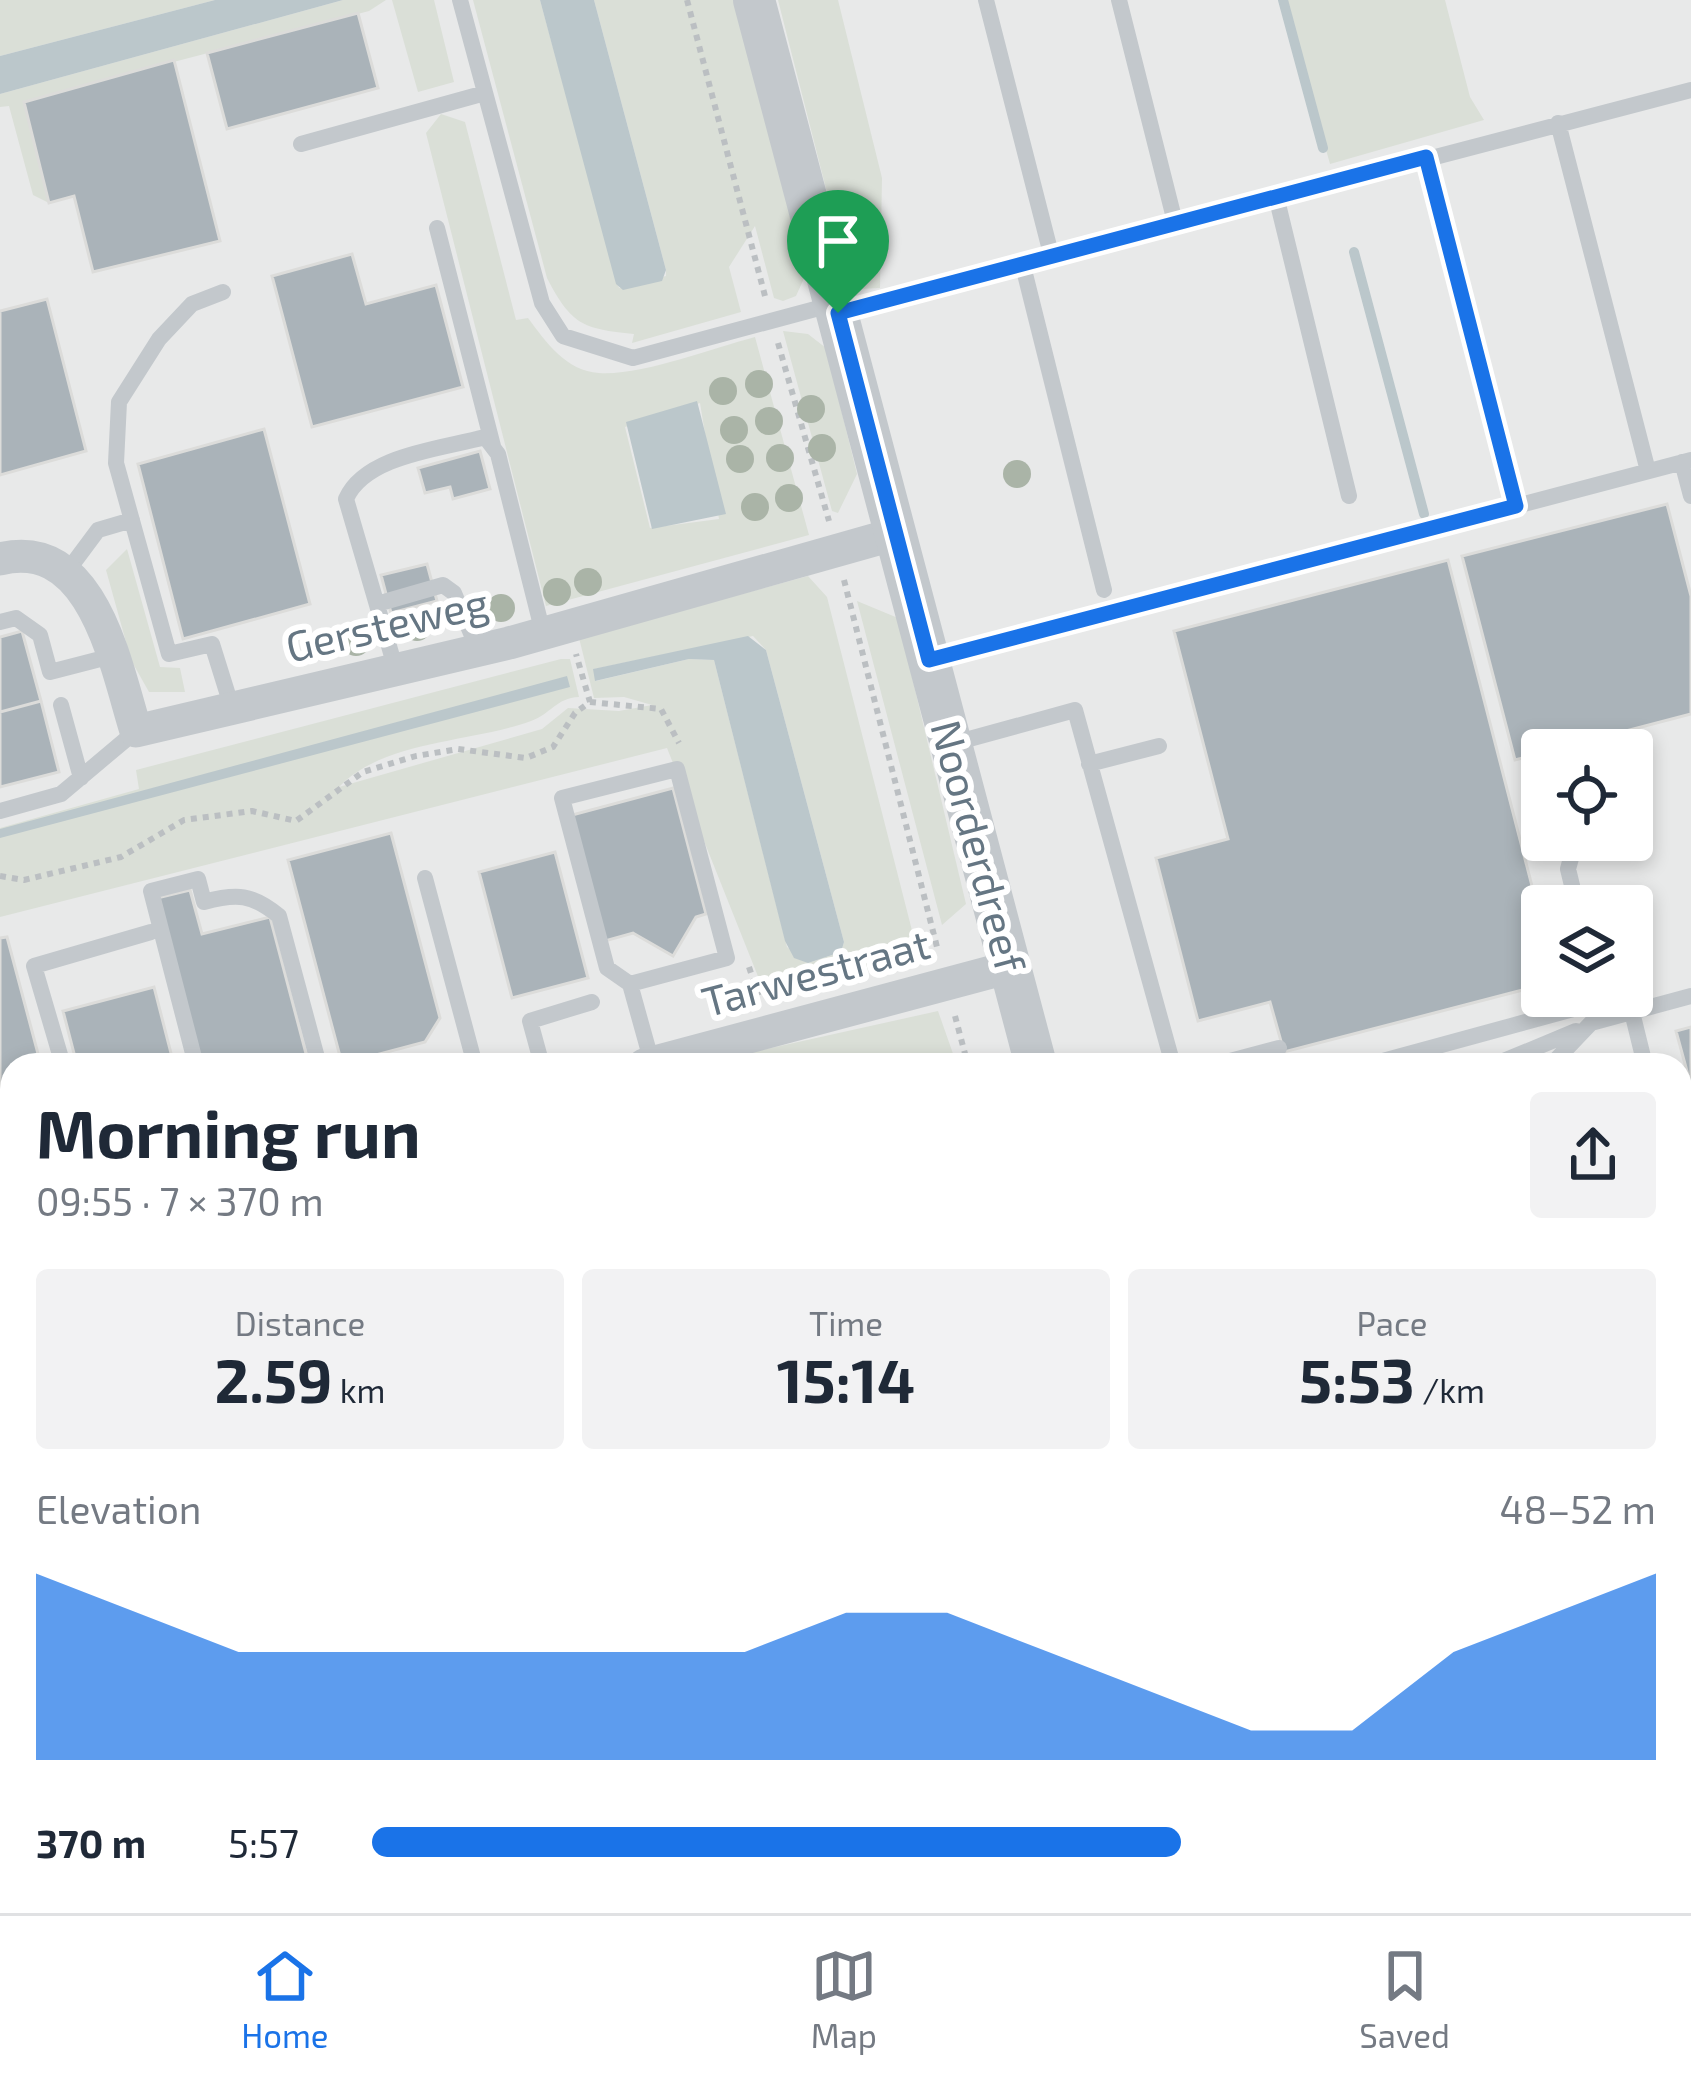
<!DOCTYPE html>
<meta charset="utf-8">
<style>
:root{--surface:#fff;--page:#f2f2f3;--text:#1f2937;--muted:#747a83;--line:#e0e1e3;--accent:#1a73e8}
body{margin:0;font-family:"Exo 2",sans-serif;background:var(--page);color:var(--text);height:100vh;display:flex;flex-direction:column;font-size:45px;white-space:nowrap}
*{box-sizing:border-box;margin:0}
p{font-size:39px;color:var(--muted)}
.icon{flex:none;width:66px;height:66px;fill:none;stroke:currentColor;stroke-width:2;stroke-linecap:round;stroke-linejoin:round}
.map{position:relative;flex:1;overflow:hidden}
.drawer{position:absolute;left:0px;top:1053px;width:1692px;height:861px;display:flex;flex-direction:column;background:var(--surface);border-radius:36px 36px 0 0;box-shadow:0 6px 18px #0003}
.drawer>*{flex:none}
.tools{position:absolute;left:1521px;top:729px;display:grid;gap:24px}
.tools a{display:grid;place-items:center;width:132px;height:132px;border-radius:12px;background:var(--surface);box-shadow:0 6px 18px #0003;font-size:60px}
.pin{position:absolute;display:grid;place-items:center;width:102px;height:102px;color:#fff;margin:-123px -51px;border-radius:50% 50% 50% 0;rotate:-45deg;box-shadow:0 0 12px #0007}
.pin .icon{rotate:45deg}
.round{display:grid;place-items:center;flex:none;width:126px;height:126px;border-radius:12px;background:var(--page)}
.head{display:flex;align-items:center;justify-content:space-between;height:204px;padding:0 36px}
h1{font-size:66px;font-weight:700;line-height:90px}
.figures{display:grid;grid-template-columns:repeat(3,1fr);gap:18px;height:204px;padding:12px 36px}
.figures div{display:grid;align-content:center;border-radius:12px;background:var(--page);text-align:center}
.figures b{font-size:60px;font-weight:700}
.figures small{font-size:33px;font-weight:400}
.figures p{font-size:33px}
.chart{height:336px;padding:24px 36px}
.chart p{display:flex;justify-content:space-between}
.chart svg{width:100%;height:216px;margin-top:12px;fill:var(--accent);opacity:.7}
ul{padding:0 36px;list-style:none;font-size:39px}
li{display:grid;grid-template-columns:192px 144px 1fr;align-items:center;height:90px}
li i{height:30px;border-radius:15px;background:var(--accent)}
.tabs{display:flex;justify-content:space-around;align-items:center;height:168px;border-top:3px solid var(--line);background:var(--surface);font-size:33px;color:var(--muted)}
.tabs a{display:grid;justify-items:center;gap:6px}
.tabs .selected{color:var(--accent)}
.map>svg:first-child{display:block}
.built{fill:#e8e9e9;fill-rule:evenodd}
.green{fill:#dadfd7;fill-rule:evenodd}
.water{fill:#bbc7cb}
.lines{fill:none;stroke-linecap:round;stroke-linejoin:round}
.stream{stroke:#bbc7cb;stroke-width:10}
.building{fill:#aab3b9;stroke:#dcdcda;stroke-width:3}
.path{stroke:#bbbfc2;stroke-width:6;stroke-dasharray:6 6;stroke-linecap:butt}
.service{stroke:#c3c8cc;stroke-width:16}
.minor{stroke:#c3c8cc;stroke-width:33}
.tertiary{stroke:#c3c8cc;stroke-width:42}
.tree{fill:#aab4a7}
.route-casing{stroke:#fff;stroke-width:24}
.route{stroke:#1a73e8;stroke-width:15}
.labels{text-anchor:middle;stroke-width:12;stroke-linejoin:round;paint-order:stroke}
.street-label{font-size:42px;fill:#657683;stroke:#fff}
</style>
<div class="map">
<svg width="1691" height="1913" viewBox="0 0 1691 1913">
<rect width="100%" height="100%" fill="#fafaf8"/>
<!-- built -->
<path class="built" d="M0,0H1691V1913H0ZM1542,750H1632V840H1542ZM1542,906H1632V996H1542ZM12,1065H1680V1902H12Z"/>
<!-- green -->
<path class="green" d="M0,0H215L0,56Z
M343,0H386L369,11L24,101L49,203L33,195L9,106L0,107V94Z
M392,0H434L454,82L418,92Z
M473,0H540L619,288L666,276V270L594,0H734L806,274L796,296L783,301L774,298L755,226L729,267L741,312L632,343L634,334C582,329 571,324 547,278Z
M778,0H838L882,178L880,288L859,289L849,279Z
M1284,0H1445L1470,97L1484,120L1330,164Z
M441,114L465,122L516,320L528,318C546,342 566,371 599,373C641,376 713,348 755,337L809,535L546,606L426,133ZM700,403L719,519L650,528L625,427Z
M783,331L808,334L826,348L857,474L838,513L832,511Z
M127,549L160,667L180,668L185,692H149L131,660L106,570Z
M808,576L827,597L919,958L767,999L667,748L0,917V828L139,789L136,770L561,659H570L579,697C556,698 551,714 531,721C471,743 384,740 339,787L542,729L568,708L619,711L652,705L624,697L594,698L579,638ZM753,636L766,650L844,942L841,952L808,963L787,947L714,660L689,659L596,681L594,669Z
M857,601L898,618L966,904L942,925Z
M938,1011L957,1065H737L735,1056Z"/>
<!-- water -->
<path class="water" d="M215,0H343L0,94V56Z
M540,0H594L666,270L662,281L623,290L616,284Z
M697,401L726,514L652,529L626,422Z
M748,636L766,650L844,942L841,952L808,963L794,958L785,941L714,660L689,659L595,681L593,669Z
M567,676L570,687L0,838V829Z"/>
<g class="lines">
<!-- stream -->
<path class="stream" d="M1283,0L1323,148
M1354,252L1424,514"/>
</g>
<!-- building -->
<path class="building" d="M358,13L378,88L227,129L207,53Z
M174,60L220,241L93,272L74,196L49,203L24,102Z
M352,254L366,304L436,285L463,387L312,427L272,276Z
M47,299L86,451L0,475V311Z
M264,429L310,604L183,639L138,464Z
M480,451L490,489L453,499L450,487L425,493L418,468Z
M1667,504L1691,596V714L1515,760L1462,556Z
M1448,560L1542,925V985L1284,1052L1270,1002L1198,1021L1156,858L1228,839L1174,631Z
M427,564L437,601L391,613L381,575Z
M22,631L41,701L0,712V637Z
M41,701L59,772L0,787V712Z
M673,788L706,914L696,917L673,956L633,933L605,941L572,815Z
M391,833L440,1018L425,1042L342,1064L288,860Z
M555,852L588,978L512,998L479,872Z
M190,890L202,934L270,917L309,1065H202L157,898Z
M7,937L41,1065H12L8,1154L0,1124V938Z
M154,987L174,1065H77L63,1011Z
M1691,1027V1086L1676,1031Z
M12,1311V1588L0,1592V1314Z
M1680,1523L1691,1564V1618L1680,1621Z
M12,1615V1798L0,1802V1618Z
M1691,1618V1727L1680,1730V1621Z
M1691,1778V1913H1423L1420,1902H1680V1780Z
M356,1902H445L447,1913H313Z
M661,1902H710L713,1913H664Z
M796,1902H837L840,1913H799Z
M918,1902L921,1913H840L881,1902Z"/>
<g class="lines">
<!-- path -->
<path class="path" d="M687,0L765,296
M778,343L829,521
M844,580L938,951
M590,702L661,709L679,743
M0,876L24,880L121,857L184,820L252,811L296,821L363,772L416,756L458,749L526,758L553,747L575,713L590,702L576,654
M749,967L760,1000
M955,1016L968,1065
M1188,1902L1191,1913"/>
<!-- service -->
<path class="service" d="M460,0L542,303L563,336L633,358L834,304
M986,0L1051,254
M1119,0L1175,222
M1558,123L1648,471
M301,144L485,93
M1426,157L1516,506
M1276,196L1349,496
M437,228L493,446
M1022,262L1104,590
M223,292L192,304L159,339L119,402L116,463L169,654L212,644L232,708
M839,313L1691,90
M1682,462L1691,496
M66,573L98,530L132,520
M377,604L443,585L454,593L478,650
M0,622L16,618L40,635L50,672L112,656
M932,660L1691,460
M396,670L346,499C365,455 442,449 485,437L498,454L543,633
M61,705L81,778
M951,744L1075,710L1173,1065
M1089,764L1159,746
M0,811L61,794L136,731
M1576,840L1568,869L1577,906
M425,878L475,1065
M630,984L607,968L562,798L677,769L727,958L630,984L652,1063
M1632,1012L1645,1065
M63,1065L34,966L151,932
M196,1065L151,891L198,879L204,902C237,893 252,894 279,916L319,1065
M542,1065L530,1021L592,1002
M1215,1065L1279,1048
M1368,1065L1599,1002L1597,996
M1494,1065L1576,1031
M1551,1065L1591,1023L1691,996
M12,1174L3,1177L12,1209
M1680,1200L1691,1243
M1680,1748L1691,1745
M0,1830L12,1827
M182,1902L185,1913
M463,1902L466,1913
M760,1902L763,1913
M952,1902L955,1913
M1361,1902L1366,1913
M249,1913L290,1902
M587,1913L630,1902"/>
<!-- minor -->
<path class="minor" d="M0,559C94,536 116,668 136,731L509,643L895,534
M644,1065L1010,967
M0,1235L12,1232
M38,1913L83,1902"/>
<!-- tertiary -->
<path class="tertiary" d="M754,0L1036,1065
M1258,1902L1261,1913"/>
</g>
<!-- trees -->
<g class="tree">
<circle cx="759" cy="384" r="14"/>
<circle cx="723" cy="391" r="14"/>
<circle cx="811" cy="409" r="14"/>
<circle cx="769" cy="421" r="14"/>
<circle cx="734" cy="430" r="14"/>
<circle cx="822" cy="448" r="14"/>
<circle cx="780" cy="458" r="14"/>
<circle cx="740" cy="459" r="14"/>
<circle cx="1017" cy="474" r="14"/>
<circle cx="789" cy="498" r="14"/>
<circle cx="755" cy="507" r="14"/>
<circle cx="588" cy="582" r="14"/>
<circle cx="557" cy="592" r="14"/>
<circle cx="501" cy="608" r="14"/>
<circle cx="417" cy="627" r="14"/>
<circle cx="356" cy="642" r="14"/>
</g>
<g class="lines">
<defs>
<path id="route" d="M1426,157L1516,506L929,660L838,313Z"/>
</defs>
<!-- route casing -->
<use href="#route" class="route-casing"/>
<!-- route -->
<use href="#route" class="route"/>
</g>
<g class="labels">
<!-- street labels -->
<g class="street-label">
<text transform="translate(387 625) rotate(-13)" y="15">Gersteweg</text>
<text transform="translate(978 846) rotate(75)" y="15">Noorderdreef</text>
<text transform="translate(816 973) rotate(-15)" y="15">Tarwestraat</text>
</g>
</g>
</svg>
<div class="tools">
<a><svg class="icon" aria-label="locate" viewBox="0 0 24 24"><circle cx="12" cy="12" r="6"/><path d="M12 2v4M12 18v4M2 12h4M18 12h4"/></svg></a>
<a><svg class="icon" aria-label="layers" viewBox="0 0 24 24"><path d="M12 4l9 5-9 5-9-5zM3 14l9 5 9-5"/></svg></a>
</div>
<div class="pin" style="left:838px;top:313px;background:#1e9e55"><svg class="icon" aria-label="arrive" viewBox="0 0 24 24"><path d="M6 21V4h12l-3 4 3 4H6"/></svg></div>
<section class="drawer">
<div class="head"><div><h1>Morning run</h1><p>09:55 · 7 × 370 m</p></div><a class="round"><svg class="icon" aria-label="share" viewBox="0 0 24 24"><path d="M12 15V3M7 8l5-5 5 5M5 13v7h14v-7"/></svg></a></div>
<div class="figures">
<div><p>Distance</p><b>2.59<small> km</small></b></div>
<div><p>Time</p><b>15:14</b></div>
<div><p>Pace</p><b>5:53<small> /km</small></b></div>
</div>
<div class="chart"><p><span>Elevation</span>48–52 m</p>
<svg viewBox="0 0 160 44" preserveAspectRatio="none"><path d="M0 44V6L10 14L20 22L30 22L40 22L50 22L60 22L70 22L80 14L90 14L100 22L110 30L120 38L130 38L140 22L150 14L160 6V44z"/></svg>
</div>
<ul>
<li><b>370 m</b>5:57<i style="width:63%"></i></li>
</ul>
</section>
</div>
<nav class="tabs">
<a class="selected"><svg class="icon" aria-label="home" viewBox="0 0 24 24"><path d="M3 11l9-7 9 7M6 9v11h12V9"/></svg>Home</a>
<a><svg class="icon" aria-label="map" viewBox="0 0 24 24"><path d="M3 6l6-2 6 2 6-2v14l-6 2-6-2-6 2zM9 4v14M15 6v14"/></svg>Map</a>
<a><svg class="icon" aria-label="saved" viewBox="0 0 24 24"><path d="M7 4h10v16l-5-4-5 4z"/></svg>Saved</a>
</nav>
